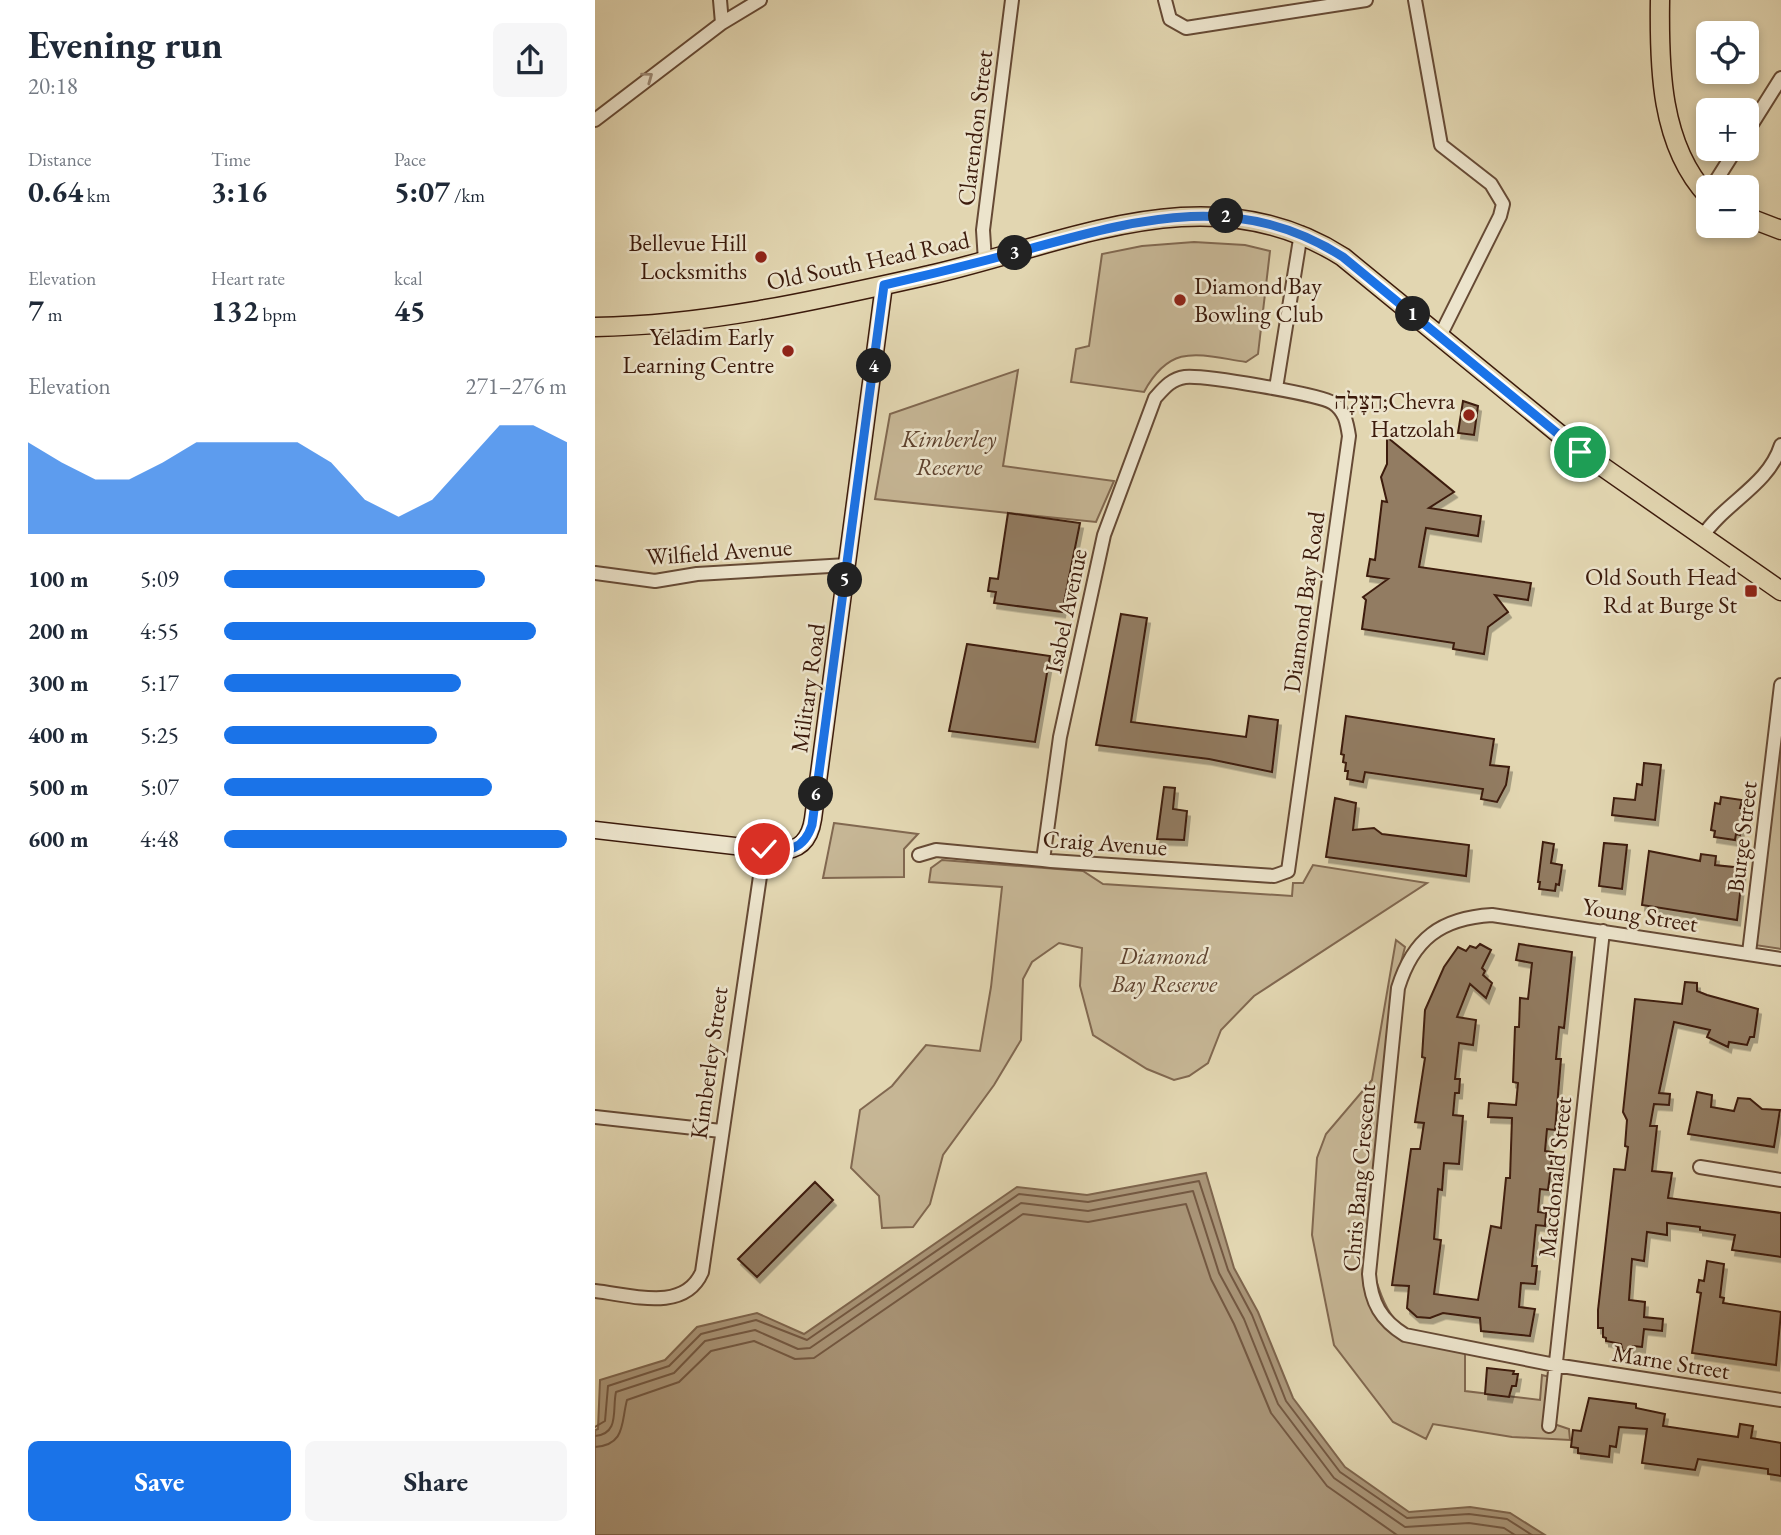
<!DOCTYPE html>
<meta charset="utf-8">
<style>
:root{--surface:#fff;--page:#f6f6f7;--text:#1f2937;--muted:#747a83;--accent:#1a73e8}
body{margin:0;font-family:"EB Garamond","Frank Ruhl Libre",serif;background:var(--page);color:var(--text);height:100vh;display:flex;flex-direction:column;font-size:26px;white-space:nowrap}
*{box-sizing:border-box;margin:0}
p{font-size:23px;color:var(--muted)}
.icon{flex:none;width:38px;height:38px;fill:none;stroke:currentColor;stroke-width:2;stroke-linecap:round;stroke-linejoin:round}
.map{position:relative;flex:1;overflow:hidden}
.panel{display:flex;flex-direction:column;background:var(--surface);width:595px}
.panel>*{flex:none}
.controls{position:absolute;left:1101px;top:21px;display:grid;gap:14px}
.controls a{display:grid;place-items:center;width:63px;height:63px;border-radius:10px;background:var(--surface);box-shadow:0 4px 10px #0003;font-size:35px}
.pin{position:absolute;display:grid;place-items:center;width:60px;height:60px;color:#fff;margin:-30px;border:4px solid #fff;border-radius:50%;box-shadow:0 2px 7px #0007}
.km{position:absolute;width:35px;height:35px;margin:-18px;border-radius:50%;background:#222;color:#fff;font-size:19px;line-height:35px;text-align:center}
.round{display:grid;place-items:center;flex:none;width:74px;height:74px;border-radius:10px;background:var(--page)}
.head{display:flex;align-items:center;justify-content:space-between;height:119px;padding:0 28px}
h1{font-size:38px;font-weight:700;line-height:52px}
.metrics{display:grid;grid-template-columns:repeat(3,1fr);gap:10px;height:119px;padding:7px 28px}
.metrics div{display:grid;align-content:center}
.metrics b{font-size:30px;font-weight:700}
.metrics small{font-size:19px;font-weight:400}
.metrics p{font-size:19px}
.chart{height:196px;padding:14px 28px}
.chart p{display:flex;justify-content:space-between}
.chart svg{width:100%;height:126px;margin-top:7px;fill:var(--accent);opacity:.7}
.cta{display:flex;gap:14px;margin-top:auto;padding:14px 28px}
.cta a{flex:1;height:80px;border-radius:10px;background:var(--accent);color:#fff;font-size:28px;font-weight:700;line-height:80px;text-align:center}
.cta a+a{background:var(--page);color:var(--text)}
ul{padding:0 28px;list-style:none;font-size:23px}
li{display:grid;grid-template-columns:112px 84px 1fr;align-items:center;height:52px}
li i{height:18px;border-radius:9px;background:var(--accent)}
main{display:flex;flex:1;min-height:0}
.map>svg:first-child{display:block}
.green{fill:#c6b695;stroke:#816850;stroke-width:2}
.water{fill:#aa9679;stroke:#7e654d;stroke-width:2}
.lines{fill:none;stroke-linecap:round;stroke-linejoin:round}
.shore{stroke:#735842;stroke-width:2}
.building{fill:#927c62;stroke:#3c1b0c;stroke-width:2;filter:url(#shadow)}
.street-casing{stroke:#664a35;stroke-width:16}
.secondary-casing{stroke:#3c1b0c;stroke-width:19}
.primary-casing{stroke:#3c1b0c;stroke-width:21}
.street{stroke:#ece4cc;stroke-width:12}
.secondary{stroke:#ece4cc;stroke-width:16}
.primary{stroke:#e2d6b1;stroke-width:18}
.oneway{stroke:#9d8a76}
.route-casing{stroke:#fff;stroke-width:14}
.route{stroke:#1a73e8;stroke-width:9}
.poi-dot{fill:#8f2418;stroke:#ece4cc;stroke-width:2.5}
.labels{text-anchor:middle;stroke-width:5;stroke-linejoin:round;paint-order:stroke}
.street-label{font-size:24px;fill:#3c1b0c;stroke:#ece4cc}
.poi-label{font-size:24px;fill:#3c1b0c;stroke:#ece4cc;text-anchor:end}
.park-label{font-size:24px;font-style:italic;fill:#5e422e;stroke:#ece4cc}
</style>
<main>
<section class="panel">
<div class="head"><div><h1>Evening run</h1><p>20:18</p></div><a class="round"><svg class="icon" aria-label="share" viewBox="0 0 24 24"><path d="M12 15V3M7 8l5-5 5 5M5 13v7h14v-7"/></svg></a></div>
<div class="metrics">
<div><p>Distance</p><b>0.64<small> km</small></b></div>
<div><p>Time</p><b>3:16</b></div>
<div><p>Pace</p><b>5:07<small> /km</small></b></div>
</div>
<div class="metrics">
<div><p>Elevation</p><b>7<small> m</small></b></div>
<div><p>Heart rate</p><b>132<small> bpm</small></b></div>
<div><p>kcal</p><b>45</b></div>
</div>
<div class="chart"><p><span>Elevation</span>271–276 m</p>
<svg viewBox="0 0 160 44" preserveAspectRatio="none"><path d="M0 44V12L10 19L20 25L30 25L40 19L50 12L60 12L70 12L80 12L90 19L100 32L110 38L120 32L130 19L140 6L150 6L160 12V44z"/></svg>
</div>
<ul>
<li><b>100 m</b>5:09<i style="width:76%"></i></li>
<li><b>200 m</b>4:55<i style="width:91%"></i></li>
<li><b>300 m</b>5:17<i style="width:69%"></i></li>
<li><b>400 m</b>5:25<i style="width:62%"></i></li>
<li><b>500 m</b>5:07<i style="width:78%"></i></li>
<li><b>600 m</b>4:48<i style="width:100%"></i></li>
</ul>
<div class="cta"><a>Save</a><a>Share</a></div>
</section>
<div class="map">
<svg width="1186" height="1535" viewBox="0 0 1186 1535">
<defs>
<filter id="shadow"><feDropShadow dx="3" dy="5.5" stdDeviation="0" flood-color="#0004"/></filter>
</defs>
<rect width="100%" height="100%" fill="#e2d6b1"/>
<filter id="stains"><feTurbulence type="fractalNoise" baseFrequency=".00286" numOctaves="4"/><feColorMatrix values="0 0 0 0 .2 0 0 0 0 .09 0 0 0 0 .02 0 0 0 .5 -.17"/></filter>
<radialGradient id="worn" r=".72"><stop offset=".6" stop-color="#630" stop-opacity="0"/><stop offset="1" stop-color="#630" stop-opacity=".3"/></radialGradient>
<!-- green -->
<path class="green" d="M599,242L650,245L675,251L663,354L651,362C604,355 576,342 549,392L476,382L481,349L494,346L507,254L547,246Z
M423,370L408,466L519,481L501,522L280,499L295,414Z
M1186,712V949L1160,945Z
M239,823L323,834L309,849V877L228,878Z
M347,860L488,871L508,884L697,896L698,883H708L718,865L832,883L659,996L626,1030L613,1063L594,1076L579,1080L552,1069L498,1035L485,986L487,948L464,943L437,962L428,979L426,1040L399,1085L348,1155L335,1204L318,1227L287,1228L284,1196L256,1168L265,1110L297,1086L331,1045L385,1051L396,987L407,887L334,882L336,868Z
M801,940L810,947L803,974L776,1263C795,1331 805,1332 870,1351V1391L945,1400L947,1375L959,1378L956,1423L974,1429L975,1440L917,1437L838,1424L831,1439L798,1422L739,1345L717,1235L722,1158L731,1134L777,1080Z"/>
<!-- water -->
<path class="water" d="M611,1173L639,1268L663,1312L698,1398L750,1467L814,1512L875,1507L915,1513L950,1535H0V1430L3,1429L5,1380L70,1360L102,1327L162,1313L209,1334L422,1187L492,1195Z"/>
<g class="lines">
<!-- shore -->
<path class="shore" d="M0,1427L10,1421L13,1386L74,1366L106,1334L161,1320L212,1340L424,1194L493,1202L604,1181L633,1270L657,1315L691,1401L745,1472L812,1518L874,1514L912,1519L937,1535
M0,1436C25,1434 17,1409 21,1392L79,1373L110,1341L160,1330L203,1349L215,1348L426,1203L493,1211L598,1191L624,1273L649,1319L683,1404L739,1478L810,1527L874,1523L909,1528L920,1535
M0,1447C31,1445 26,1422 32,1400L84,1382L116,1351L159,1341L200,1359L219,1358L428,1214L493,1222L591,1204L616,1279L639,1324L676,1413L732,1486L802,1535"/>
</g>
<!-- building -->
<path class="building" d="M868,401L883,406L879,435L863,433Z
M792,437L859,492L834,508L886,516L883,536L831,528L824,567L936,583L933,600L900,595L913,612L893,627L889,654L858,649L859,643L767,629L771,600L768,597L793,579L772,576L775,559L780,560L787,501L792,502L786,477L792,464Z
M413,513L485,523L467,612L399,603L401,592L393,591L395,578L403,579Z
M526,614L552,618L536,722L651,737L654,716L683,720L677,772L614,759L501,745Z
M372,644L455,656L440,742L354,731Z
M751,716L899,739L895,765L914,767L911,785L902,802L886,799L888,789L770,772L768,782L752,779L753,771H750L751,763L748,762L749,755L746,754Z
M1049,763L1066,765L1060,820L1017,815L1019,798L1040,800L1042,784L1047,785Z
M569,787L580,788L578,809L592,811L589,840L562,839Z
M1126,797L1147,800L1145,808H1149L1145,835L1141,834L1140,840L1119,837L1120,831L1116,830L1120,803L1125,804Z
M740,798L761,803L758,830L779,828L787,834L874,845L871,876L731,857Z
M948,842L959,844L956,863L967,865L964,885L961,884L960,891L944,889L945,882H943Z
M1009,843L1032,845L1027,889L1004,886Z
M1054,851L1105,861L1106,854L1121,856L1120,865L1148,868L1142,920L1047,905Z
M885,944L896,950L887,968L890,971L888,975L897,983L891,998L875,984L862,1017L881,1020L878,1045L864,1043L860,1079H865L864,1093H860L858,1115L868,1116L864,1164L849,1163L847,1190L843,1189L839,1239L846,1240L839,1294L883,1300L896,1226L906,1228L911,1178H915L917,1118L893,1117L894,1103L921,1105L923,1083L918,1082L920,1027H924L925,998L933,999L937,963L921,960L924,944L977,952L969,1028L964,1027L961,1059H966L960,1130L952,1129L950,1151L958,1152L953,1190L945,1189L943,1212L951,1213L950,1226L941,1225L937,1266H942L940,1284L926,1283L924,1307L940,1309L935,1336L886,1331L885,1318L848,1313L835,1318L822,1317L812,1308L814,1286L797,1285L816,1149H825L829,1123L820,1122L830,1058L827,1057L830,1010L849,967L863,947L871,951L875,946L881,948Z
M1090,982L1102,983V991L1112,995L1163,1009L1159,1037H1155L1152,1045L1134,1042L1133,1047L1112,1037L1115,1030L1079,1022L1064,1093L1075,1094L1074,1105L1059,1104L1055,1126H1062L1057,1171L1077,1173L1073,1198L1186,1213V1257L1137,1250L1140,1235L1105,1230V1227L1072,1223V1235L1052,1232L1049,1261L1037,1259L1034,1300L1050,1302L1049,1317L1068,1319L1067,1331L1049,1329L1047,1347L1038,1346L1028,1352L1026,1344L1011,1341V1338L1008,1337V1328H1003V1310L1019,1169L1030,1170L1033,1147L1030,1146L1032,1120L1028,1112L1040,999L1087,1004Z
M1102,1092L1117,1095L1116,1107L1139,1111L1143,1098L1155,1099L1167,1109L1185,1110L1179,1147L1093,1134Z
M220,1182L238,1200L162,1277L143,1259Z
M1112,1261L1129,1264L1125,1297L1129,1298L1128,1303L1186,1312L1181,1365L1097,1353L1106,1293L1102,1292L1104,1280L1109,1281Z
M892,1368L919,1371L918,1374H923L921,1386H917L914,1397L890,1394Z
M994,1398L1041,1404V1408L1070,1414L1068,1426L1143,1437L1145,1424L1158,1426L1156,1438L1186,1443V1476L1173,1474V1469L1103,1459L1100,1470L1047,1463L1052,1429L1024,1427L1021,1447L1015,1446L1014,1457L983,1453V1448L976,1447L978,1430L986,1431Z"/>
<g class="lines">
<defs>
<path id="street" d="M125,0L127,23
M570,0L575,19L591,28L771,0
M820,0L846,145L896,184L908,204L905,216L845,336
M0,120L127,23L165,0
M1152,132L1186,78
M1117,187L1141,149
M390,261L388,230L417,0
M681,388L706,233
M1107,537C1130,502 1173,486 1186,445
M0,573L60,581L102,574L252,565
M324,855L341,850L448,860L456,861L679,876L693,871L754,436C752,423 750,411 738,403C724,394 608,375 590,377C576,379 569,388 560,398L509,535L465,737L448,860
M1154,953L1186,685
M1186,959L897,915C846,918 818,939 803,988L774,1274C776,1303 786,1320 810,1335L960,1365L1186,1400
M0,1117L126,1131
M1105,1167L1186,1180
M0,1291C36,1295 89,1313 107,1272L169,849
M954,1426L1008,931"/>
<path id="secondary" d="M0,830L183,851C205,851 215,839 218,819L289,285"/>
<path id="primary" d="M1065,0C1064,66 1065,145 1113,196
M1152,217L1186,230
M0,327C115,325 227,299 339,274C477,242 615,172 748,257L985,451L1186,591"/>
</defs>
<!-- street casing -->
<use href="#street" class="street-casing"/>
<!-- secondary casing -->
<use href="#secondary" class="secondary-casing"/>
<!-- primary casing -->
<use href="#primary" class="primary-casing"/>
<!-- street -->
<use href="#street" class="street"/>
<!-- secondary -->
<use href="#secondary" class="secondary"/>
<!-- primary -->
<use href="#primary" class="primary"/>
</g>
<!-- one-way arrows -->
<defs><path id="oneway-chevron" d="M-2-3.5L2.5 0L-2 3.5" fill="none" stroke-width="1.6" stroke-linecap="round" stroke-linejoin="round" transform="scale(1.75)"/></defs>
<use class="oneway" href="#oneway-chevron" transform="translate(53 77) rotate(-36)"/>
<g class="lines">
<defs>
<path id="route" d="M169,849C193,852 209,850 217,825L289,285C338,274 386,262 434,249C544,219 644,190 748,257L985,452"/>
</defs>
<!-- route casing -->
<use href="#route" class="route-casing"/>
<!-- route -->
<use href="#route" class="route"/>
</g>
<!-- markers -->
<g class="poi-dot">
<circle cx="166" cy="257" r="7"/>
<circle cx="585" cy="300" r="7"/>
<circle cx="193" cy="351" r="7"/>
<circle cx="874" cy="415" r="7"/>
<rect x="1149" y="584" width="14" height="14" rx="3.5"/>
</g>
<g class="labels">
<!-- street labels -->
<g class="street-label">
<text transform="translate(380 128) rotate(-83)" y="8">Clarendon Street</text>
<text transform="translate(273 261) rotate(-12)" y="8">Old South Head Road</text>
<text transform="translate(124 552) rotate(-4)" y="8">Wilfield Avenue</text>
<text transform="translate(709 602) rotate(-82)" y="8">Diamond Bay Road</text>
<text transform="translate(471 611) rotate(-78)" y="8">Isabel Avenue</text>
<text transform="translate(213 688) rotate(-82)" y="8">Military Road</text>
<text transform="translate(1147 837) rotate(-83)" y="8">Burge Street</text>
<text transform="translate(510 843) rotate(4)" y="8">Craig Avenue</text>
<text transform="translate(1045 915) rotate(9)" y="8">Young Street</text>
<text transform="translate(114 1063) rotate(-82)" y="8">Kimberley Street</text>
<text transform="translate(960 1177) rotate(-84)" y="8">Macdonald Street</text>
<text transform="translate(764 1178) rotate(-85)" y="8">Chris Bang Crescent</text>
<text transform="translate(1076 1362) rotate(9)" y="8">Marne Street</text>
</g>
<!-- poi labels -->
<g class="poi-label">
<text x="152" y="251">Bellevue Hill<tspan x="152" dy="28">Locksmiths</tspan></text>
<text x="599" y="294" text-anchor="start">Diamond Bay<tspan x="599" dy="28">Bowling Club</tspan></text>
<text x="179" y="345">Yeladim Early<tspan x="179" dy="28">Learning Centre</tspan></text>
<text x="860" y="409">הַצָּלָה;Chevra<tspan x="860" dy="28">Hatzolah</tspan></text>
<text x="1142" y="585">Old South Head<tspan x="1142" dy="28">Rd at Burge St</tspan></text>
</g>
<!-- park labels -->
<g class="park-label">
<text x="354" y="447">Kimberley<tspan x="354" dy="28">Reserve</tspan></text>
<text x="569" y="964">Diamond<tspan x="569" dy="28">Bay Reserve</tspan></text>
</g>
</g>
<rect width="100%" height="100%" filter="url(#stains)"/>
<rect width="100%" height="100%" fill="url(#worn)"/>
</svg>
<div class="controls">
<a><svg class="icon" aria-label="locate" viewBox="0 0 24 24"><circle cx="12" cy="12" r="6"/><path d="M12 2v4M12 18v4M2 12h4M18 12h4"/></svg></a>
<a>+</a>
<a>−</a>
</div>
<div class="pin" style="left:985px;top:452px;background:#1e9e55"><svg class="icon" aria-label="arrive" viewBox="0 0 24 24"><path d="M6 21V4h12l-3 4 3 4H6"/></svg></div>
<div class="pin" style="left:169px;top:849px;background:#d93025"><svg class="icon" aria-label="check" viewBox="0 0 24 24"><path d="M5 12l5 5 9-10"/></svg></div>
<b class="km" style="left:818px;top:314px">1</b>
<b class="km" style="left:631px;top:216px">2</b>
<b class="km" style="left:420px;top:253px">3</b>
<b class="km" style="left:279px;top:366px">4</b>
<b class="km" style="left:250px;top:580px">5</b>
<b class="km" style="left:221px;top:794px">6</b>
</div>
</main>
